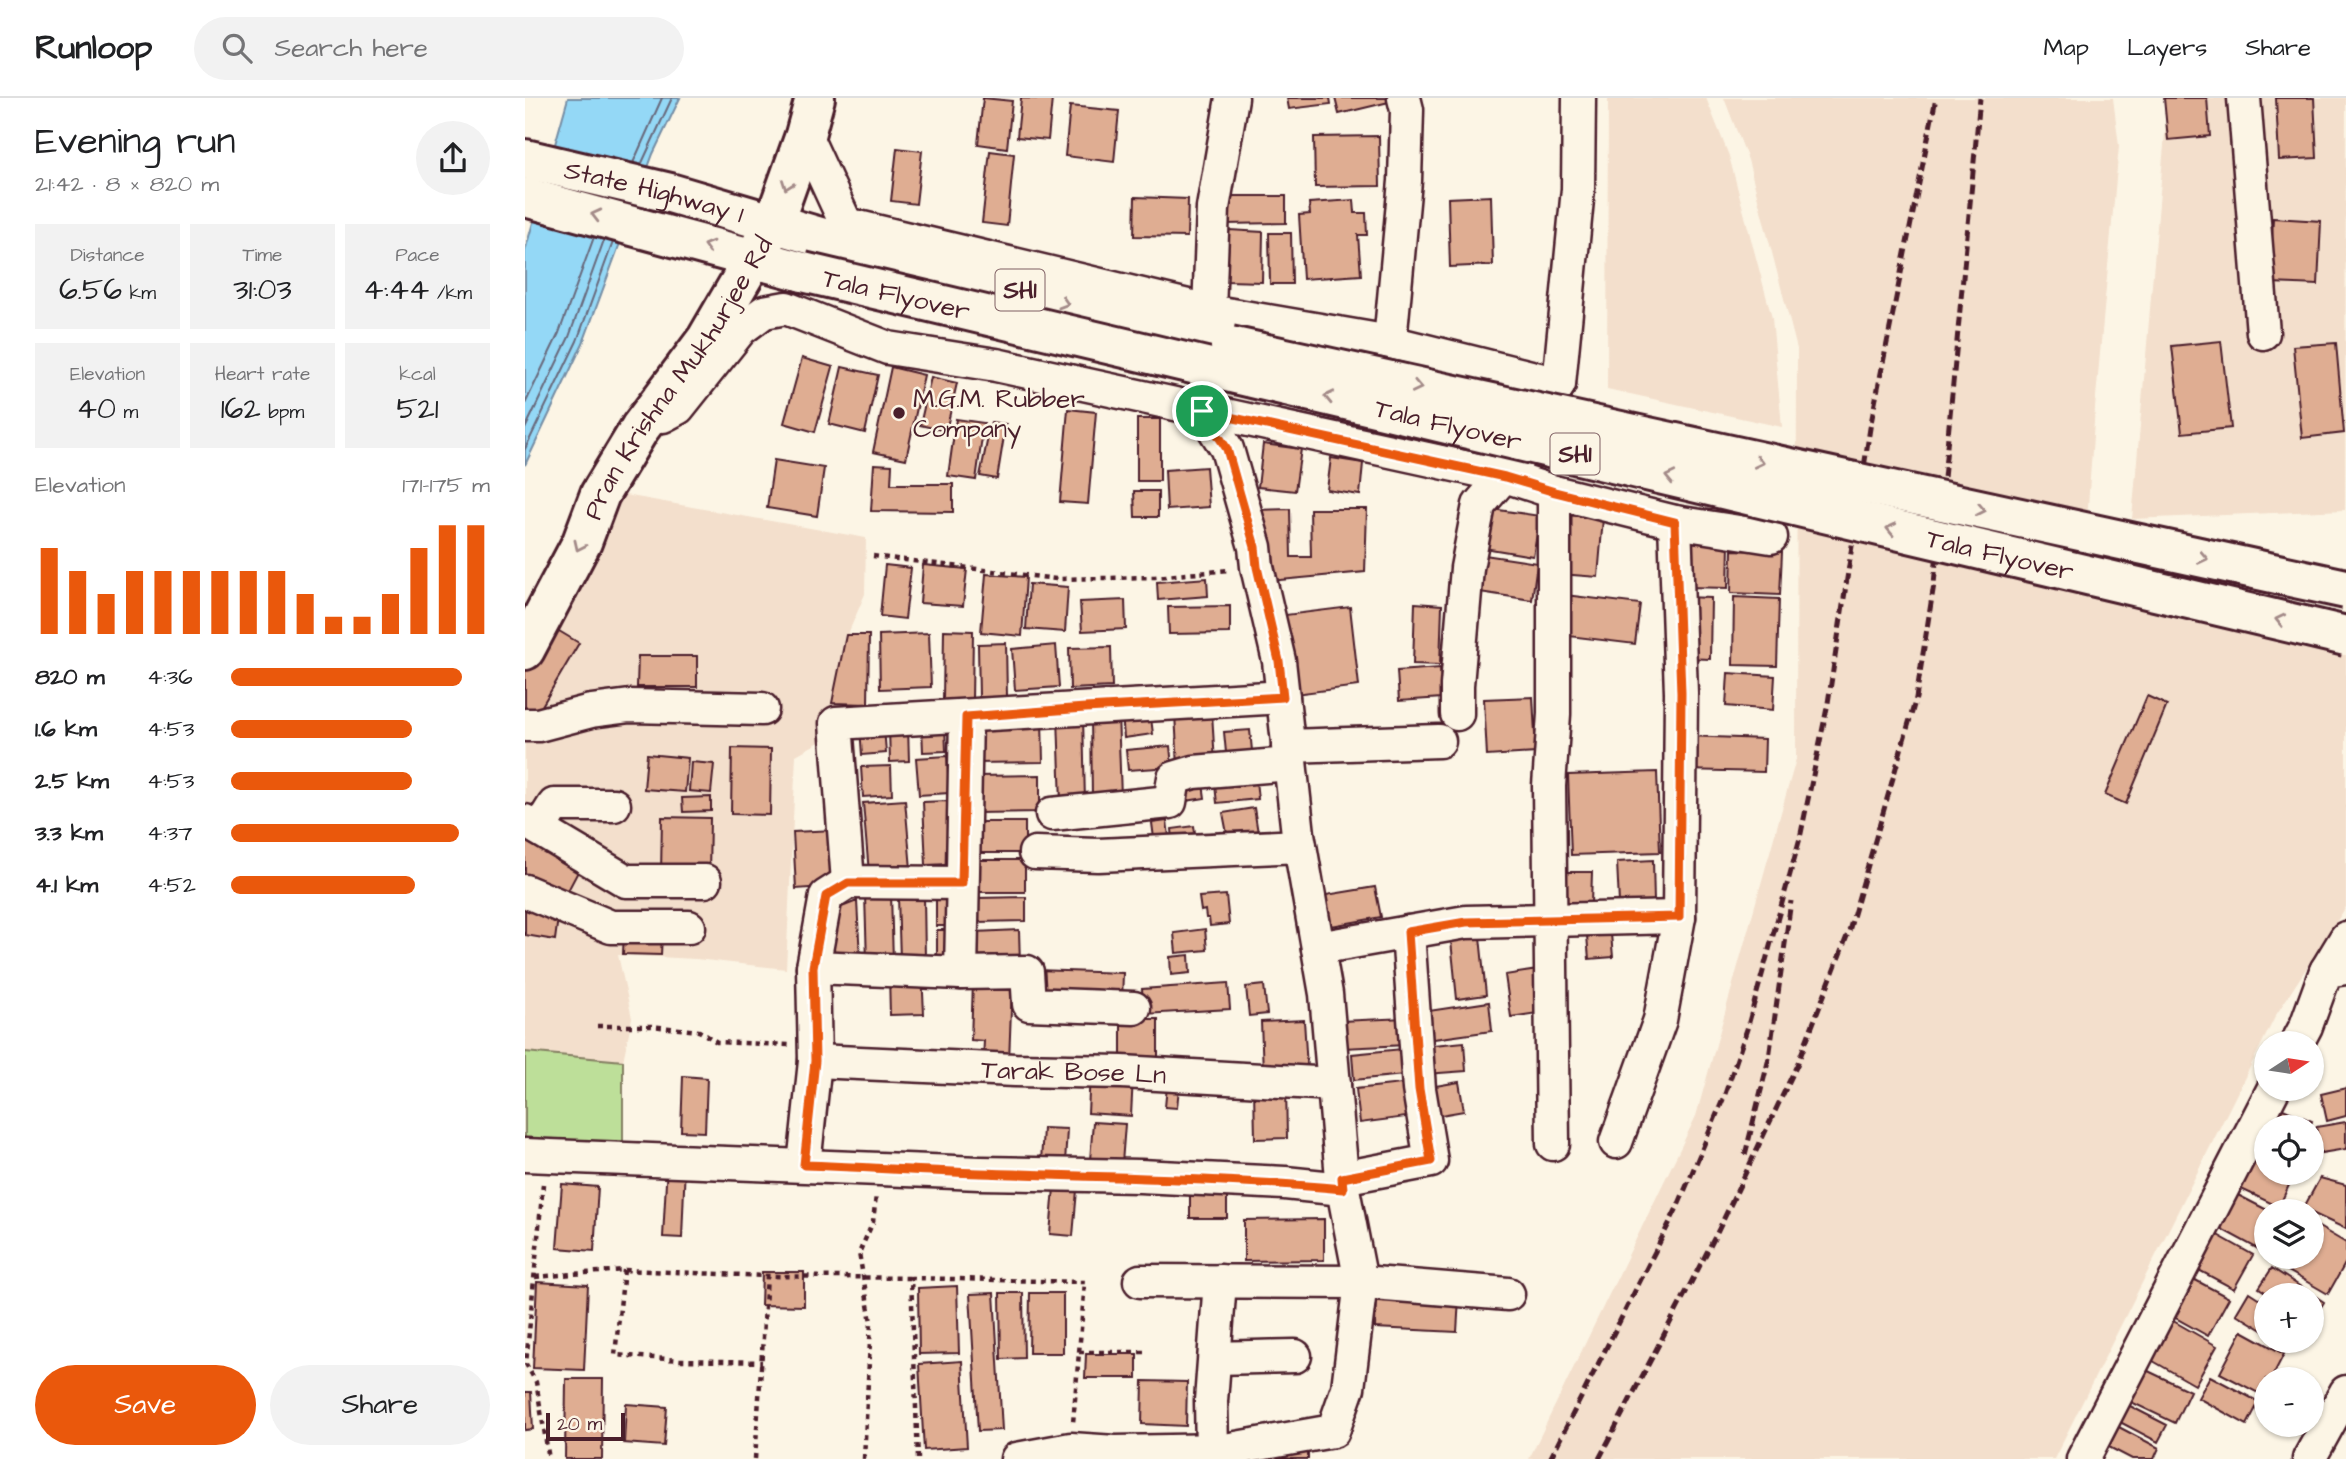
<!DOCTYPE html>
<meta charset="utf-8">
<style>
:root{--surface:#fff;--page:#f2f2f2;--text:#202124;--muted:#757577;--line:#e0e0e0;--accent:#ea580c}
body{margin:0;font-family:"Architects Daughter",sans-serif;background:var(--page);color:var(--text);height:100vh;display:flex;flex-direction:column;font-size:26px;white-space:nowrap}
*{box-sizing:border-box;margin:0}
p{font-size:23px;color:var(--muted)}
.icon{flex:none;width:38px;height:38px;fill:none;stroke:currentColor;stroke-width:2;stroke-linecap:round;stroke-linejoin:round}
.map{position:relative;flex:1;overflow:hidden}
.sheet{display:flex;flex-direction:column;background:var(--surface);width:525px}
.sheet>*{flex:none}
.needle{width:46px;rotate:78deg}
.controls{position:absolute;left:1729px;top:933px;display:grid;gap:14px}
.controls a{display:grid;place-items:center;width:70px;height:70px;border-radius:50%;background:var(--surface);box-shadow:0 2px 5px #0004;font-size:35px}
.scale{position:absolute;left:21px;bottom:18px;width:79px;box-sizing:border-box;padding-left:7px;border:4px solid #4a1f2b;border-top:0;font-size:19px;line-height:24px;white-space:nowrap;color:#4a1f2b;-webkit-text-stroke:5px #fcf5e5;paint-order:stroke}
.pin{position:absolute;display:grid;place-items:center;width:60px;height:60px;color:#fff;margin:-30px;border:4px solid #fff;border-radius:50%;box-shadow:0 2px 7px #0007}
.round{display:grid;place-items:center;flex:none;width:74px;height:74px;border-radius:37px;background:var(--page)}
.overview{display:flex;align-items:center;justify-content:space-between;height:119px;padding:0 35px}
h1{font-size:38px;font-weight:600;line-height:52px}
.metrics{display:grid;grid-template-columns:repeat(3,1fr);gap:10px;height:119px;padding:7px 35px}
.metrics div{display:grid;align-content:center;border-radius:0px;background:var(--page);text-align:center}
.metrics b{font-size:30px;font-weight:600}
.metrics small{font-size:19px;font-weight:400}
.metrics p{font-size:19px}
.chart{height:196px;padding:14px 35px}
.chart p{display:flex;justify-content:space-between}
.chart svg{width:100%;height:126px;margin-top:7px;stroke:var(--accent);stroke-width:6}
.cta{display:flex;gap:14px;margin-top:auto;padding:14px 35px}
.cta a{flex:1;height:80px;border-radius:42px;background:var(--accent);color:#fff;font-size:28px;font-weight:600;line-height:80px;text-align:center}
.cta a+a{background:var(--page);color:var(--text)}
ul{padding:0 35px;list-style:none;font-size:23px}
li{display:grid;grid-template-columns:112px 84px 1fr;align-items:center;height:52px}
li i{height:18px;border-radius:9px;background:var(--accent)}
header{display:flex;align-items:center;gap:42px;box-sizing:border-box;height:98px;padding:0 35px;background:var(--surface);border-bottom:2px solid var(--line)}
header strong{font-size:33px}
nav{display:flex;gap:38px;margin-inline-start:auto;font-size:24px}
.search{width:490px;height:63px;background:var(--page);display:flex;align-items:center;gap:18px;box-sizing:border-box;padding:0 24px;border-radius:38px;color:var(--muted);font-size:26px}
main{display:flex;flex:1;min-height:0}
.map>svg:first-child{display:block}
.built{fill:#f3dfcc}
.green{fill:#bddf99;stroke:#847f62;stroke-width:2}
.water{fill:#94d8f6;stroke:#768ea5;stroke-width:2}
.lines{fill:none;stroke-linecap:round;stroke-linejoin:round}
.shore{stroke:#68697c;stroke-width:2}
.building{fill:#dfad92;stroke:#4a1f2b;stroke-width:2}
.minor-casing{stroke:#4a1f2b;stroke-width:37}
.major-casing{stroke:#4a1f2b;stroke-width:44}
.path{stroke:#4a1f2b;stroke-width:4.5;stroke-dasharray:5 5;stroke-linecap:butt}
.minor{stroke:#fcf5e5;stroke-width:32}
.major{stroke:#fcf5e5;stroke-width:38}
.rail{stroke:#4a1f2b;stroke-width:5;stroke-dasharray:10 5;stroke-linecap:butt}
.major-bridge-casing{stroke:#4a1f2b;stroke-width:44;stroke-linecap:butt}
.major-bridge{stroke:#fcf5e5;stroke-width:38}
.oneway{stroke:#a38a88}
.route-casing{stroke:#fff;stroke-width:14}
.route{stroke:#ea580c;stroke-width:9}
.poi-dot{fill:#4a1f2b;stroke:#fcf5e5;stroke-width:2.5}
.labels{text-anchor:middle;stroke-width:5;stroke-linejoin:round;paint-order:stroke}
.shield{fill:#fcf5e5;stroke:#7f5f63;stroke-width:2}
.shield-label{font-size:24px;font-weight:bold;fill:#4a1f2b}
.street-label{font-size:26px;fill:#4a1f2b;stroke:#fcf5e5}
.poi-label{font-size:26px;fill:#4a1f2b;stroke:#fcf5e5;text-anchor:start}
</style>
<header>
<strong>Runloop</strong>
<div class="search"><svg class="icon" aria-label="search" viewBox="0 0 24 24"><circle cx="10" cy="10" r="6"/><path d="M15 15l6 6"/></svg>Search here</div>
<nav><a>Map</a><a>Layers</a><a>Share</a></nav>
</header>
<main>
<section class="sheet">
<div class="overview"><div><h1>Evening run</h1><p>21:42 · 8 × 820 m</p></div><a class="round"><svg class="icon" aria-label="share" viewBox="0 0 24 24"><path d="M12 15V3M7 8l5-5 5 5M5 13v7h14v-7"/></svg></a></div>
<div class="metrics">
<div><p>Distance</p><b>6.56<small> km</small></b></div>
<div><p>Time</p><b>31:03</b></div>
<div><p>Pace</p><b>4:44<small> /km</small></b></div>
</div>
<div class="metrics">
<div><p>Elevation</p><b>40<small> m</small></b></div>
<div><p>Heart rate</p><b>162<small> bpm</small></b></div>
<div><p>kcal</p><b>521</b></div>
</div>
<div class="chart"><p><span>Elevation</span>171–175 m</p>
<svg viewBox="0 0 160 44" preserveAspectRatio="none"><path d="M5 44V14M15 44V22M25 44V30M35 44V22M45 44V22M55 44V22M65 44V22M75 44V22M85 44V22M95 44V30M105 44V38M115 44V38M125 44V30M135 44V14M145 44V6M155 44V6"/></svg>
</div>
<ul>
<li><b>820 m</b>4:36<i style="width:89%"></i></li>
<li><b>1.6 km</b>4:53<i style="width:70%"></i></li>
<li><b>2.5 km</b>4:53<i style="width:70%"></i></li>
<li><b>3.3 km</b>4:37<i style="width:88%"></i></li>
<li><b>4.1 km</b>4:52<i style="width:71%"></i></li>
</ul>
<div class="cta"><a>Save</a><a>Share</a></div>
</section>
<div class="map">
<svg width="1821" height="1361" viewBox="0 0 1821 1361">
<rect width="100%" height="100%" fill="#fcf5e5"/>
<filter id="ink" filterUnits="userSpaceOnUse"><feTurbulence type="fractalNoise" baseFrequency=".0143" numOctaves="2"/><feDisplacementMap in="SourceGraphic" scale="14" xChannelSelector="R" yChannelSelector="G"/><feConvolveMatrix kernelMatrix="1 2 1 2 8 2 1 2 1" color-interpolation-filters="sRGB"/></filter>
<g filter="url(#ink)">
<!-- built -->
<path class="built" d="M1083,0H1181L1204,58L1247,220L1257,329L1082,291Z
M1199,0H1588L1594,48L1570,310L1557,492L1821,556V809L1751,917L1529,1361H1004L1171,1018L1271,661L1272,251L1223,62Z
M1641,0H1821L1820,412L1607,421L1642,12Z
M100,397L341,440L340,496L320,543L318,631L271,657L261,871L171,861L93,857L107,920L98,963L0,954V565L66,443Z"/>
<!-- green -->
<path class="green" d="M0,954L98,963V1053L0,1050Z"/>
<!-- water -->
<path class="water" d="M43,0H155L128,56L58,245L0,367V153Z"/>
<g class="lines">
<!-- shore -->
<path class="shore" d="M108,65L137,0
M116,67L147,0
M0,306L34,235L69,139
M0,331L44,239L79,142
M0,351L52,243L88,144"/>
</g>
<!-- building -->
<path class="building" d="M458,0L487,3L482,50L453,46Z
M496,0L527,1L523,42L492,39Z
M762,0H805L806,6L764,11Z
M810,0H863L864,4L814,16Z
M1639,0H1682L1685,38L1643,42Z
M1751,0H1789L1792,60L1754,62Z
M545,8L594,13L589,64L540,58Z
M854,38L855,88L790,89L789,39Z
M372,50L397,53L391,106L366,103Z
M465,53L489,56L482,128L457,125Z
M700,98H761V125L700,126Z
M966,98L968,167L925,169L923,100Z
M610,99L663,101L662,139L609,138Z
M829,102L830,115H841L842,137H833L836,177L778,181L774,117L785,116L784,105Z
M1748,120L1796,123L1793,187L1745,185Z
M704,132L738,134L737,184L702,183Z
M744,135H766L767,186H745Z
M1696,243L1706,330L1657,335L1647,248Z
M1811,245L1819,335L1777,340L1768,248Z
M277,260L308,269L290,334L259,325Z
M317,269L353,277L340,335L304,326Z
M366,269L399,277L381,361L348,354Z
M406,279L432,285L421,333L395,327Z
M543,311L571,314L563,406L535,404Z
M431,321L459,325L451,382L423,378Z
M612,321H635V383H612Z
M466,324L481,326L472,381L455,378Z
M738,346L776,351L770,393L733,389Z
M806,360L838,365L835,397L802,392Z
M249,362L299,370L292,418L242,410Z
M349,366L367,367L366,386H428V414L346,413Z
M681,369L684,409L642,412L640,372Z
M609,393H633V419H610Z
M960,410L1015,418L1008,458L953,449Z
M765,411L766,459H786L785,411H842L840,474L745,483L731,412Z
M1039,417L1078,420L1073,479L1035,476Z
M1164,444L1204,445L1203,490L1162,489Z
M1207,452L1257,454L1255,497L1206,495Z
M953,456L1012,465L1007,502L948,493Z
M360,467L386,470L380,521L355,518Z
M398,467L442,471L438,508L395,505Z
M461,476L501,479L497,538L456,534Z
M682,480L683,498L633,502L632,484Z
M504,486L543,489L540,534L501,531Z
M1040,497L1115,506L1110,546L1035,537Z
M1160,499L1186,500L1185,561L1159,560Z
M1209,499L1254,501L1252,568L1208,567Z
M600,502L601,531L557,533L555,504Z
M890,505L917,507L915,567L888,566Z
M705,508V535L644,536L643,509Z
M825,509L834,588L770,596L760,517Z
M24,527L54,545L8,623L0,618V567Z
M419,532L448,533L447,603L418,602Z
M404,535L406,589L355,591L354,537Z
M321,537H344L343,606L307,605Z
M481,545L482,599H454L453,546Z
M531,547L534,589L490,592L487,551Z
M586,549L587,589L545,591L544,550Z
M113,558H172V589H112Z
M915,570L917,600L874,603L872,573Z
M1203,575L1250,578L1248,612L1201,608Z
M1622,598L1642,607L1601,706L1580,697Z
M1008,599L1011,655L962,658L959,601Z
M625,612L628,636L599,640L597,615Z
M687,614L690,666L653,669L650,616Z
M593,615L596,699L567,700L566,616Z
M558,618L560,704L536,705L533,619Z
M517,621L518,664L450,665L449,622Z
M420,628L421,653L398,654L397,629Z
M359,629L361,655L337,657L335,630Z
M364,629H383L384,663L365,664Z
M725,632L728,663L702,665L699,634Z
M1161,638L1240,641L1239,674L1160,672Z
M645,648L647,669L603,672L601,652Z
M207,650L246,651L245,717L206,716Z
M122,656L163,660L160,694L119,691Z
M422,658L424,695L394,697L391,660Z
M166,664L189,666L186,695L164,693Z
M366,668L367,697L338,699L336,669Z
M730,674L733,701L692,705L689,678Z
M1132,674L1135,754L1046,757L1043,677Z
M515,677V714L452,715L451,678Z
M677,679L680,700L661,703L657,682Z
M186,699V713L158,714L157,700Z
M380,702L386,771L344,775L338,705Z
M422,703L425,766L401,767L398,704Z
M729,710L734,741L704,746L698,715Z
M137,719L185,720L184,778L136,777Z
M642,723L645,746L630,748L627,725Z
M451,724H500V755H452Z
M669,728L672,748L649,750L647,731Z
M310,732L313,788L271,791L268,734Z
M0,738L56,768L38,802L0,782Z
M452,762H500V794H451Z
M1128,762L1129,804L1094,805L1092,764Z
M1030,774H1067L1066,806H1030Z
M850,789L856,819L801,829L795,798Z
M411,793L433,794V828H411Z
M366,796L368,863L342,864L340,797Z
M701,797L704,826L685,828L684,820H681L680,812L676,813L674,799Z
M373,798H399L400,861H375Z
M501,799V823L451,824V800Z
M332,803L335,860L299,858L304,814Z
M0,807L34,812L30,842L0,837Z
M1085,824L1088,859L1064,861L1061,826Z
M954,829L961,897L932,901L925,833Z
M680,831L682,852L651,855L649,835Z
M412,832H432L431,870H412Z
M494,832L495,866L451,868L450,834Z
M99,834L137,836L136,857L98,856Z
M664,857L665,875L646,877L645,859Z
M511,872L598,875L597,903L510,900Z
M1013,872L1019,914L986,919L980,877Z
M397,874L399,916L365,917L364,876Z
M448,884L487,886L484,963L458,961L459,943L446,942Z
M703,885L705,911L619,916L617,891Z
M739,887L742,916L724,918L721,889Z
M964,904L967,933L901,942L897,914Z
M880,920L881,947L818,950L816,923Z
M596,921H633V971L596,970Z
M779,922L782,970L738,973L736,924Z
M939,944L941,973L901,976L898,948Z
M877,951L879,977L829,982L827,956Z
M565,975L608,978L606,1018L563,1015Z
M158,978L182,980L180,1034L156,1033Z
M934,984L939,1013L904,1019L899,990Z
M885,985L889,1018L835,1025L831,991Z
M642,988L654,989L652,1010L640,1009Z
M761,988L762,1040L730,1041L729,989Z
M1821,990V1018L1802,1023L1796,996Z
M1748,1007L1787,1023L1785,1029H1741V1040L1736,1038Z
M568,1024L600,1026L597,1065L565,1062Z
M1821,1024V1051L1796,1055L1791,1029Z
M518,1030L542,1031L540,1065L516,1064Z
M1729,1049L1741,1055V1074H1770L1754,1109L1710,1088Z
M142,1066H160L157,1140L138,1139Z
M1795,1080L1821,1087V1131L1787,1115V1113L1778,1111Z
M37,1086L73,1089L69,1153L32,1150Z
M529,1090L552,1092L548,1138L525,1136Z
M665,1094H702V1120H665Z
M1707,1094L1744,1113H1741V1140L1735,1152L1689,1127Z
M799,1121V1162L719,1163V1122Z
M1787,1125L1821,1145V1164L1803,1196L1746,1163L1748,1158H1787Z
M1689,1135L1728,1157L1709,1191L1670,1170Z
M1747,1170L1799,1204L1787,1223V1197H1745L1734,1190Z
M237,1174H279V1208L236,1207Z
M1661,1177L1704,1200L1683,1238L1640,1214Z
M12,1184L63,1187L59,1272L8,1270Z
M432,1188L434,1255L394,1256L393,1190Z
M1724,1194L1741,1205V1234L1711,1216Z
M469,1195L477,1332L453,1333L445,1196Z
M475,1195H498L499,1260L476,1261Z
M505,1195H538V1255H504Z
M851,1197L934,1200L932,1234L850,1230Z
M1643,1220L1692,1248L1670,1287L1621,1259Z
M1717,1233L1759,1256L1746,1281H1741V1289L1737,1297L1695,1275Z
M561,1256H612V1280H560Z
M437,1263L442,1349L399,1352L394,1266Z
M1619,1271L1665,1293L1650,1325L1604,1303Z
M1685,1278L1734,1304L1722,1327L1673,1300Z
M41,1281H78L77,1361H40Z
M618,1283L662,1284L661,1328L617,1326Z
M0,1294H6L8,1331L0,1332Z
M101,1306L142,1309L139,1348L99,1345Z
M1603,1307L1642,1327L1633,1344L1595,1324Z
M1590,1327L1634,1350L1629,1361H1607L1580,1347Z
M745,1354L783,1355V1361H745Z"/>
<g class="lines">
<defs>
<g id="minor">
<path d="M1719,0L1738,235"/>
<path d="M280,37L321,126L684,213L865,244L1034,286"/>
<path d="M684,213L688,110L707,0"/>
<path d="M865,244L880,83L882,12L879,0"/>
<path d="M1024,303L1034,286L1053,91L1054,0"/>
<path d="M138,318L153,310L216,231L239,214L261,210L363,250L471,267L980,378L1029,394L1150,424L1246,439"/>
<path d="M1150,424L1156,595L1154,819"/>
<path d="M932,616V587L942,470L954,407L991,364"/>
<path d="M0,627H13L66,613L105,608L237,611"/>
<path d="M763,648L914,643"/>
<path d="M527,716L645,704L649,680L669,674L765,666"/>
<path d="M0,723L101,783H180"/>
<path d="M14,731L29,707H89"/>
<path d="M510,755L573,757L775,748"/>
<path d="M437,785L323,784L311,625L758,599"/>
<path d="M0,793L86,829H164"/>
<path d="M793,850L941,824L1154,819L1135,922L1091,1044"/>
<path d="M288,869L436,875L502,874L504,906L609,910"/>
<path d="M1801,873L1821,840"/>
<path d="M436,875L441,619"/>
<path d="M1772,945L1781,928L1801,873L1821,870"/>
<path id="s1" d="M290,963L490,972L597,974L809,986"/>
<path d="M1028,1046L1024,688L1029,616V394"/>
<path d="M0,1057L455,1075L615,1078L760,1085L818,1091"/>
<path d="M279,1067L290,963L288,869L301,798L323,784"/>
<path d="M817,1080L906,1063L894,991L883,834"/>
<path d="M615,1183L836,1184L983,1196"/>
<path d="M690,1260L770,1258"/>
<path d="M687,1352L686,1303L695,1183"/>
<path d="M492,1361L546,1351L590,1354L700,1352L808,1333L823,1290L836,1184L818,1091L801,896L773,736L754,563L732,469L730,449L702,351L677,312"/>
<path d="M1558,1361L1749,990"/>
<path d="M1784,1361L1821,1294"/>
</g>
<g id="major">
<path id="s2" d="M0,61L145,95L363,159L477,186L604,224L705,248"/>
<path d="M0,99L278,174"/>
<path id="s3" d="M0,552L57,444L75,396L115,330L181,242L248,127L280,37L290,0"/>
</g>
</defs>
<!-- minor casing -->
<use href="#minor" class="minor-casing"/>
<!-- major casing -->
<use href="#major" class="major-casing"/>
<!-- path -->
<path class="path" d="M348,458L531,481L630,479L705,472
M72,928H126L174,933L192,944L264,947
M18,1086L1,1266L11,1284L24,1361
M99,1172L90,1257L155,1262L237,1264
M10,1179L99,1172L242,1178L386,1180
M554,1254H623
M230,1361L242,1178
M339,1361L346,1224L334,1155L348,1124L351,1097
M393,1361L386,1180L560,1184L548,1325"/>
<!-- minor -->
<use href="#minor" class="minor"/>
<!-- major -->
<use href="#major" class="major"/>
<!-- rail -->
<path class="rail" d="M1220,1057L1244,960L1266,803
M1025,1361L1153,1108L1199,999L1222,931L1275,740L1303,605L1345,330L1411,0
M1074,1361L1193,1133L1272,967L1324,833L1391,600L1409,486L1455,0"/>
<defs>
<g id="major-bridge">
<path id="s4" d="M278,174L1821,538"/>
<path d="M705,248L1821,491"/>
</g>
</defs>
<!-- major-bridge casing -->
<use href="#major-bridge" class="major-bridge-casing"/>
<!-- major-bridge -->
<use href="#major-bridge" class="major-bridge"/>
</g>
<!-- one-way arrows -->
<defs><path id="oneway-chevron" d="M-2-3.5L2.5 0L-2 3.5" fill="none" stroke-width="1.6" stroke-linecap="round" stroke-linejoin="round" transform="scale(1.75)"/></defs>
<g class="oneway">
<use href="#oneway-chevron" transform="translate(262 87) rotate(110)"/>
<use href="#oneway-chevron" transform="translate(71 117) rotate(-166)"/>
<use href="#oneway-chevron" transform="translate(183 148) rotate(-164)"/>
<use href="#oneway-chevron" transform="translate(539 205) rotate(17)"/>
<use href="#oneway-chevron" transform="translate(892 289) rotate(12)"/>
<use href="#oneway-chevron" transform="translate(804 299) rotate(-167)"/>
<use href="#oneway-chevron" transform="translate(1234 364) rotate(12)"/>
<use href="#oneway-chevron" transform="translate(1145 379) rotate(-167)"/>
<use href="#oneway-chevron" transform="translate(1456 412) rotate(11)"/>
<use href="#oneway-chevron" transform="translate(1366 431) rotate(-167)"/>
<use href="#oneway-chevron" transform="translate(54 448) rotate(115)"/>
<use href="#oneway-chevron" transform="translate(1678 460) rotate(12)"/>
<use href="#oneway-chevron" transform="translate(1755 522) rotate(-167)"/>
</g>
</g>
<g class="lines" filter="url(#ink)">
<defs>
<path id="route" d="M677,313L980,379L1030,394L1150,424L1156,595L1154,819L941,824L883,834L894,991L906,1063L817,1080L818,1091C697,1080 576,1079 455,1075C396,1073 337,1069 279,1067L290,963L288,869L301,798L323,785H437L441,619L560,610L758,599L754,563L732,469L730,449L702,351Z"/>
</defs>
<!-- route casing -->
<use href="#route" class="route-casing"/>
<!-- route -->
<use href="#route" class="route"/>
</g>
<!-- markers -->
<circle class="poi-dot" cx="374" cy="315" r="7"/>
<g class="labels">
<!-- shield labels -->
<g class="shield">
<rect x="470.5" y="171.5" width="49" height="41" rx="5"/>
<rect x="1025.5" y="335.5" width="49" height="41" rx="5"/>
</g>
<g class="shield-label">
<text x="495" y="200">SH1</text>
<text x="1050" y="364">SH1</text>
</g>
<!-- street labels -->
<g class="street-label">
<text dy="9" stroke="none"><textPath href="#s2" startOffset="133">State Highway 1</textPath></text>
<text dy="9" stroke="none"><textPath href="#s4" startOffset="96">Tala Flyover</textPath></text>
<text dy="9" stroke="none"><textPath href="#s3" startOffset="313">Pran Krishna Mukhurjee Rd</textPath></text>
<text dy="9" stroke="none"><textPath href="#s4" startOffset="663">Tala Flyover</textPath></text>
<text dy="9" stroke="none"><textPath href="#s4" startOffset="1230">Tala Flyover</textPath></text>
<text dy="9" stroke="none"><textPath href="#s1" startOffset="259">Tarak Bose Ln</textPath></text>
</g>
<!-- poi labels -->
<g class="poi-label">
<text x="388" y="309">M.G.M. Rubber<tspan x="388" dy="30">Company</tspan></text>
</g>
</g>
</svg>
<div class="controls">
<a><svg class="needle" viewBox="-14 -14 28 28"><path d="M0-13l5 13h-10z" fill="#e53935"/><path d="M0 13l5-13h-10z" fill="#757577"/></svg></a>
<a><svg class="icon" aria-label="locate" viewBox="0 0 24 24"><circle cx="12" cy="12" r="6"/><path d="M12 2v4M12 18v4M2 12h4M18 12h4"/></svg></a>
<a><svg class="icon" aria-label="layers" viewBox="0 0 24 24"><path d="M12 4l9 5-9 5-9-5zM3 14l9 5 9-5"/></svg></a>
<a>+</a>
<a>−</a>
</div>
<div class="scale">20 m</div>
<div class="pin" style="left:677px;top:313px;background:#1e9e55"><svg class="icon" aria-label="arrive" viewBox="0 0 24 24"><path d="M6 21V4h12l-3 4 3 4H6"/></svg></div>
</div>
</main>
